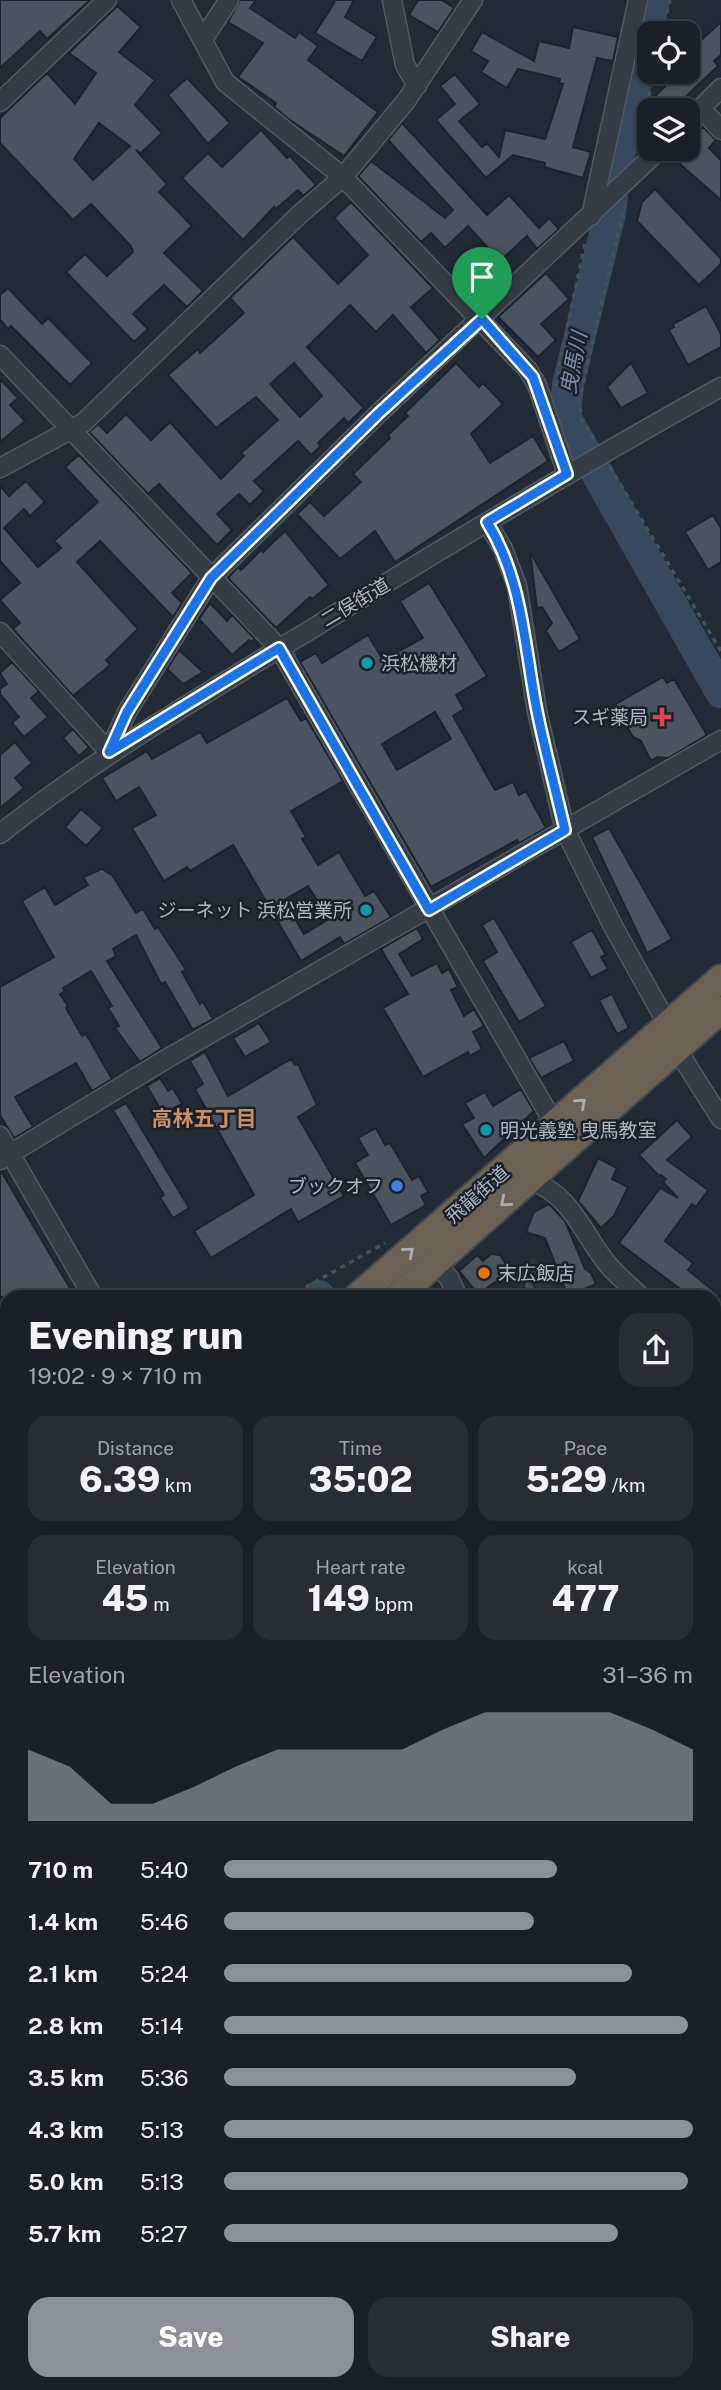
<!DOCTYPE html>
<meta charset="utf-8">
<style>
:root{--surface:#1a2028;--page:#272d34;--text:#f1f3f6;--muted:#9fa3a8;--line:#383e45;--accent:#8c9099}
body{margin:0;font-family:"Public Sans","Noto Sans JP",sans-serif;background:var(--page);color:var(--text);height:100vh;display:flex;flex-direction:column;font-size:26px;white-space:nowrap}
*{box-sizing:border-box;margin:0}
p{font-size:23px;color:var(--muted)}
.icon{flex:none;width:38px;height:38px;fill:none;stroke:currentColor;stroke-width:2;stroke-linecap:round;stroke-linejoin:round}
.map{position:relative;flex:1;overflow:hidden}
.details{position:absolute;left:0px;top:1290px;width:721px;height:1101px;display:flex;flex-direction:column;background:var(--surface);border-radius:21px 21px 0 0;box-shadow:0 2px 5px #0004,0 0 0 2px var(--line)}
.details>*{flex:none}
.controls{position:absolute;left:637px;top:21px;display:grid;gap:14px}
.controls a{display:grid;place-items:center;width:63px;height:63px;border-radius:14px;background:var(--surface);box-shadow:0 2px 5px #0004,0 0 0 2px var(--line);font-size:35px}
.pin{position:absolute;display:grid;place-items:center;width:60px;height:60px;color:#fff;margin:-72px -30px;border-radius:50% 50% 50% 0;rotate:-45deg;box-shadow:0 0 7px #0007}
.pin .icon{rotate:45deg}
.round{display:grid;place-items:center;flex:none;width:74px;height:74px;border-radius:21px;background:var(--page)}
.overview{display:flex;align-items:center;justify-content:space-between;height:119px;padding:0 28px}
h1{font-size:38px;font-weight:800;line-height:52px}
.figures{display:grid;grid-template-columns:repeat(3,1fr);gap:10px;height:119px;padding:7px 28px}
.figures div{display:grid;align-content:center;border-radius:18px;background:var(--page);text-align:center}
.figures b{font-size:35px;font-weight:800}
.figures small{font-size:19px;font-weight:400}
.figures p{font-size:19px}
.chart{height:196px;padding:14px 28px}
.chart p{display:flex;justify-content:space-between}
.chart svg{width:100%;height:126px;margin-top:7px;fill:var(--accent);opacity:.7}
.button{display:flex;gap:14px;margin-top:auto;padding:14px 28px}
.button a{flex:1;height:80px;border-radius:21px;background:var(--accent);color:#fff;font-size:28px;font-weight:800;line-height:80px;text-align:center}
.button a+a{background:var(--page);color:var(--text)}
ul{padding:0 28px;list-style:none;font-size:23px}
li{display:grid;grid-template-columns:112px 84px 1fr;align-items:center;height:52px}
li i{height:18px;border-radius:9px;background:var(--accent)}
.map>svg:first-child{display:block}
.forest{fill:url(#forest-firs)}
.lines{fill:none;stroke-linecap:round;stroke-linejoin:round}
.stream{stroke:#38485e;stroke-width:5}
.river{stroke:#38485e;stroke-width:32}
.building{fill:#4a5461;stroke:#1c232d;stroke-width:2;fill-rule:evenodd}
.minor-casing{stroke:#525a64;stroke-width:21}
.major-casing{stroke:#3e4550;stroke-width:26}
.highway-casing{stroke:#3f4751;stroke-width:30}
.path{stroke:#435456;stroke-width:3.5;stroke-dasharray:5 5;stroke-linecap:butt}
.minor{stroke:#353c46;stroke-width:18}
.major{stroke:#535b66;stroke-width:23}
.highway{stroke:#6c6253;stroke-width:26}
.oneway{stroke:#a8aeb8}
.route-casing{stroke:#fff;stroke-width:14}
.route{stroke:#1a73e8;stroke-width:9}
.culture-dot{fill:#0f9aa8;stroke:#1a212b;stroke-width:2.5}
.health-dot{fill:#e0444e;stroke:#1a212b;stroke-width:2.5}
.shop-dot{fill:#3f7fe0;stroke:#1a212b;stroke-width:2.5}
.food-dot{fill:#e8710a;stroke:#1a212b;stroke-width:2.5}
.labels{text-anchor:middle;stroke-width:5;stroke-linejoin:round;paint-order:stroke}
.street-label{font-size:19px;fill:#afb7c3;stroke:#1a212b}
.poi-label{font-size:19px;fill:#afb7c3;stroke:#1a212b;text-anchor:start}
.water-label{font-size:21px;font-style:italic;fill:#7a8eaa;stroke:#1a212b}
.neighbourhood-label{font-size:21px;font-weight:bold;fill:#ca8f63;stroke:#1a212b}
</style>
<div class="map">
<svg width="721" height="2390" viewBox="0 0 721 2390">
<defs>
<pattern id="forest-firs" width="22" height="20" patternUnits="userSpaceOnUse" patternTransform="scale(1.75)"><rect width="22" height="20" fill="#253738"/><path d="M5 1l3.5 6h-7zM16 11l3.5 6h-7z" fill="#425253"/></pattern>
</defs>
<rect width="100%" height="100%" fill="#222a36"/>
<!-- forest -->
<path class="forest" d="M534,1257L546,1274L554,1297H526L524,1266Z
M7,2260V2384H32L29,2390H0V2275Z
M165,2384H253L257,2390H171Z
M505,2384H581L593,2390H505Z"/>
<g class="lines">
<!-- stream -->
<path class="stream" d="M0,1900L7,1881"/>
<!-- river -->
<path class="river" d="M654,0L614,178L610,213L568,384L565,417L721,692
M318,1297L319,1296
M0,1475L7,1471"/>
</g>
<!-- building -->
<path class="building" d="M0,0H90L47,39L40,31L0,68Z
M240,0H256L250,8L295,38L299,32L318,46L308,60L378,112L344,156L290,120L274,107L276,103L238,77L263,43L228,22Z
M336,0H354L345,17L377,37L362,61L315,33Z
M418,0H442L454,8L438,32L409,15Z
M117,6L141,27L119,52L155,80L135,105L162,133L141,153L136,150L167,184L159,192L192,226L164,253L203,291L187,307L164,285L133,314L148,329L134,342L66,272L85,254L107,276L133,252L131,246L91,204L73,220L0,143V118L47,73L75,104L96,73L69,53ZM99,123L130,146L93,180L74,159Z
M721,22V55L714,61L718,66L681,101L686,107L683,110H667L654,97L680,72H688V52Z
M573,27L618,37L613,61L597,58L573,147L591,152L583,178L544,167L545,163L513,155L486,178L436,120L455,104L440,86L455,74L480,104L459,121L482,147L487,143L499,157L505,130L545,139L563,84L559,83L560,79L518,69L507,88L481,72L488,61L471,51L482,32L534,61L539,41L569,48Z
M187,78L230,123L208,144L168,95Z
M402,123L487,215L509,195L539,228L549,218L559,229L537,249L527,236L500,261L468,226L445,248L431,233L421,242L358,176L371,161L445,218L453,210L388,140Z
M703,127L716,140L709,148L721,160V200L672,157L681,149H688V142Z
M261,130L287,158L290,156L316,185L303,196L298,190L276,209L274,207L243,240L182,178L208,153L222,167Z
M655,189L721,259V264L699,285L637,221L642,202Z
M351,202L433,288L411,307L440,340L426,353L393,315L376,332L350,305L307,347L364,408L348,423L344,418L318,443L321,446L311,455L298,441L254,481L264,491L250,505L239,494L217,514L232,530L217,545L159,484L148,494L89,432L98,424L107,433L126,414L151,440L170,422L221,479L244,456L241,453L278,420L256,397L216,428L168,375L198,349L200,353L244,313L230,298L293,237L338,284L368,255L334,218ZM294,363L322,396L300,417L270,384Z
M485,269L499,284L480,302L466,286Z
M546,273L569,299L541,324L556,340L538,357L498,317Z
M8,288L42,324L48,318L92,363L70,385L11,326L8,329L0,319V295Z
M706,306L721,334V347L688,365L669,330L674,327L673,324Z
M456,363L479,387L483,383L503,404L471,434L490,463L533,436L548,461L395,562L375,531L340,559L297,514L310,502L324,516L361,482L353,474L390,438L388,435L408,416L405,413Z
M631,363L648,393L621,408L607,387Z
M0,379L18,398L10,405L25,421L0,442Z
M79,455L192,573L172,593L182,603L173,617L100,541L77,562L138,629L106,660L110,665L73,696L13,629L20,623L0,600L20,583L0,561V486L9,496L26,481L45,502L30,516L24,509L4,528L38,567L61,548L54,541L98,502L65,467Z
M713,515L721,528V562L708,570L685,532Z
M285,531L329,585L312,599L310,597L276,628L228,578L238,567L241,570L261,550L263,552Z
M530,552L580,639L559,652L546,631L552,623L542,607L537,608Z
M429,583L487,676L456,695L464,709L453,716L495,790L513,782L519,795L526,791L546,828L519,843L517,840L431,887L300,662L316,653L322,663L368,635L383,660L423,638L400,601ZM435,712L451,739L397,770L382,744Z
M210,603L227,621L232,615L255,639L251,642L249,640L232,655L199,619Z
M179,650L203,672L183,684L167,669Z
M12,662L39,691L31,698L48,717L24,737L12,723L19,717L0,694V689L7,684L0,673Z
M663,677L667,683L674,679L707,735L668,758L657,757L651,761L641,741L633,737L614,705Z
M287,698L301,721L306,718L343,781L291,811L306,837L302,839L318,865L339,852L365,896L374,891L391,917L344,944L340,937L301,961L233,845L190,871L187,867L164,881L132,828L156,815L139,787L116,801L102,778L147,751L152,759L200,732L207,743ZM308,886L329,919L304,934L284,900Z
M73,729L89,747L79,756L63,738Z
M15,742L32,763L15,778L24,788L0,808V755Z
M81,809L103,828L86,846L65,827Z
M609,828L672,939L647,953L592,837Z
M102,869L112,875L136,913L143,909L155,929L158,927L186,970L182,972L200,1004L203,1002L213,1019L193,1030L165,982L161,984L136,935L113,949L116,956L107,961L162,1048L140,1062L115,1028L119,1026L108,1008L112,1006L91,971L63,988L65,991L60,994L68,1006L66,1008L82,1036L86,1034L112,1079L92,1091L76,1063L15,1097L33,1127L14,1138L0,1115V987L54,957L22,901L45,887L55,905L88,885L83,877Z
M494,918L546,1006L519,1022L483,961L497,952L482,925Z
M417,928L423,939L399,954L412,976L437,963L442,973L449,969L458,987L451,990L464,1016L474,1009L484,1026L473,1032L482,1049L470,1056L468,1052L423,1077L383,1008L408,994L381,949Z
M592,930L606,955L601,957L608,969L591,978L571,942Z
M612,994L629,1028L617,1034L599,1000Z
M259,1023L271,1042L245,1057L233,1038Z
M564,1041L574,1061L541,1078L529,1058Z
M205,1052L228,1096L291,1059L295,1065L298,1064L317,1105L298,1117L344,1196L298,1222L291,1209L211,1258L194,1231L254,1195L195,1089L203,1084L190,1061Z
M160,1078L168,1091L173,1088L182,1104L163,1114L147,1086Z
M521,1089L534,1111L484,1158L462,1124L474,1118L465,1103L485,1092L493,1106Z
M126,1103L189,1208L173,1218L160,1197L164,1195L113,1110Z
M677,1120L692,1137L667,1160L708,1190L696,1207L692,1204L665,1241L693,1263L688,1270L721,1297H691L619,1243L660,1188L678,1198L663,1182L666,1179L661,1175L659,1176L639,1155Z
M376,1128L385,1145L390,1143L412,1180L419,1176L428,1192L421,1196L426,1205L391,1225L355,1163L368,1155L358,1138Z
M598,1158L617,1168L612,1179L628,1187L614,1216L601,1228L578,1201Z
M0,1171H1L75,1297H0Z
M549,1204L565,1221L585,1269L591,1273L596,1284L568,1296L545,1238L526,1232L534,1212Z
M491,1254L500,1255L508,1267L506,1275L478,1294L459,1271L477,1255L483,1261Z"/>
<g class="lines">
<defs>
<path id="minor" d="M181,0L225,82L343,177L528,370L537,385L567,474
M392,0L405,65L417,86
M203,39L229,0
M0,102L107,0
M701,108L721,130
M688,121L721,88
M591,216L638,0
M0,355L279,648L555,1125
M0,468L83,423L300,214L343,177L406,101L473,0
M487,522L503,549L517,586L537,711L565,830L614,928L668,1025L678,1051L721,1119
M0,632L109,752L127,712L211,578L379,413L660,149
M0,834C98,756 203,695 310,630C446,546 582,464 721,387
M0,1136L93,1297
M0,1160L168,1058L721,740
M530,1180C574,1196 583,1236 610,1267C619,1277 631,1287 641,1297
M435,1263L449,1278L458,1297
M714,1355L721,1368
M714,1439L721,1441
M0,1460L7,1456
M714,1543L721,1536
M0,1871L7,1854
M714,2089L721,2094
M0,2185H7
M714,2199L721,2192
M61,2384L67,2390"/>
<path id="major" d="M0,1792L7,1802
M479,2384L487,2390"/>
<path id="highway" d="M357,1297L721,978
M397,1297L721,1010
M0,1612L7,1606
M0,1647L7,1641"/>
</defs>
<!-- minor casing -->
<use href="#minor" class="minor-casing"/>
<!-- major casing -->
<use href="#major" class="major-casing"/>
<!-- highway casing -->
<use href="#highway" class="highway-casing"/>
<!-- path -->
<path class="path" d="M662,33L670,0
M638,145L654,72
M555,386L585,243
M594,439L582,421L579,402L624,207
M610,467L721,651
M288,1297L385,1243"/>
<!-- minor -->
<use href="#minor" class="minor"/>
<!-- major -->
<use href="#major" class="major"/>
<!-- highway -->
<use href="#highway" class="highway"/>
</g>
<!-- one-way arrows -->
<defs><path id="oneway-chevron" d="M-2-3.5L2.5 0L-2 3.5" fill="none" stroke-width="1.6" stroke-linecap="round" stroke-linejoin="round" transform="scale(1.75)"/></defs>
<g class="oneway">
<use href="#oneway-chevron" transform="translate(581 1103) rotate(-42)"/>
<use href="#oneway-chevron" transform="translate(505 1202) rotate(139)"/>
<use href="#oneway-chevron" transform="translate(409 1252) rotate(-41)"/>
</g>
<g class="lines">
<defs>
<path id="route" d="M482,319L533,377L567,474L487,522C523,580 524,645 537,711C545,751 556,791 565,830L429,910L279,648L109,752L127,712L211,578L379,413Z"/>
</defs>
<!-- route casing -->
<use href="#route" class="route-casing"/>
<!-- route -->
<use href="#route" class="route"/>
</g>
<!-- markers -->
<g class="culture-dot">
<circle cx="367" cy="663" r="7"/>
<circle cx="366" cy="910" r="7"/>
<circle cx="486" cy="1130" r="7"/>
</g>
<path class="health-dot" d="M658.5 706.5h7v7h7v7h-7v7h-7v-7h-7v-7h7z"/>
<circle class="shop-dot" cx="397" cy="1186" r="7"/>
<circle class="food-dot" cx="484" cy="1273" r="7"/>
<g class="labels">
<!-- street labels -->
<g class="street-label">
<text transform="translate(355 602) rotate(-31)" y="7">二俣街道</text>
<text transform="translate(477 1194) rotate(-41)" y="7">飛龍街道</text>
</g>
<!-- poi labels -->
<g class="poi-label">
<text x="381" y="670">浜松機材</text>
<text x="648" y="724" text-anchor="end">スギ薬局</text>
<text x="352" y="917" text-anchor="end">ジーネット 浜松営業所</text>
<text x="500" y="1137">明光義塾 曳馬教室</text>
<text x="383" y="1193" text-anchor="end">ブックオフ</text>
<text x="498" y="1280">末広飯店</text>
</g>
<!-- water labels -->
<g class="water-label">
<text transform="translate(574 363) rotate(-79)" y="7">曳馬川</text>
</g>
<!-- neighbourhood labels -->
<g class="neighbourhood-label">
<text x="204" y="1126">高林五丁目</text>
</g>
</g>
</svg>
<div class="controls">
<a><svg class="icon" aria-label="locate" viewBox="0 0 24 24"><circle cx="12" cy="12" r="6"/><path d="M12 2v4M12 18v4M2 12h4M18 12h4"/></svg></a>
<a><svg class="icon" aria-label="layers" viewBox="0 0 24 24"><path d="M12 4l9 5-9 5-9-5zM3 14l9 5 9-5"/></svg></a>
</div>
<div class="pin" style="left:482px;top:319px;background:#1e9e55"><svg class="icon" aria-label="arrive" viewBox="0 0 24 24"><path d="M6 21V4h12l-3 4 3 4H6"/></svg></div>
<section class="details">
<div class="overview"><div><h1>Evening run</h1><p>19:02 · 9 × 710 m</p></div><a class="round"><svg class="icon" aria-label="share" viewBox="0 0 24 24"><path d="M12 15V3M7 8l5-5 5 5M5 13v7h14v-7"/></svg></a></div>
<div class="figures">
<div><p>Distance</p><b>6.39<small> km</small></b></div>
<div><p>Time</p><b>35:02</b></div>
<div><p>Pace</p><b>5:29<small> /km</small></b></div>
</div>
<div class="figures">
<div><p>Elevation</p><b>45<small> m</small></b></div>
<div><p>Heart rate</p><b>149<small> bpm</small></b></div>
<div><p>kcal</p><b>477</b></div>
</div>
<div class="chart"><p><span>Elevation</span>31–36 m</p>
<svg viewBox="0 0 160 44" preserveAspectRatio="none"><path d="M0 44V19L10 25L20 38L30 38L40 32L50 25L60 19L70 19L80 19L90 19L100 12L110 6L120 6L130 6L140 6L150 12L160 19V44z"/></svg>
</div>
<ul>
<li><b>710 m</b>5:40<i style="width:71%"></i></li>
<li><b>1.4 km</b>5:46<i style="width:66%"></i></li>
<li><b>2.1 km</b>5:24<i style="width:87%"></i></li>
<li><b>2.8 km</b>5:14<i style="width:99%"></i></li>
<li><b>3.5 km</b>5:36<i style="width:75%"></i></li>
<li><b>4.3 km</b>5:13<i style="width:100%"></i></li>
<li><b>5.0 km</b>5:13<i style="width:99%"></i></li>
<li><b>5.7 km</b>5:27<i style="width:84%"></i></li>
</ul>
<div class="button"><a>Save</a><a>Share</a></div>
</section>
</div>
